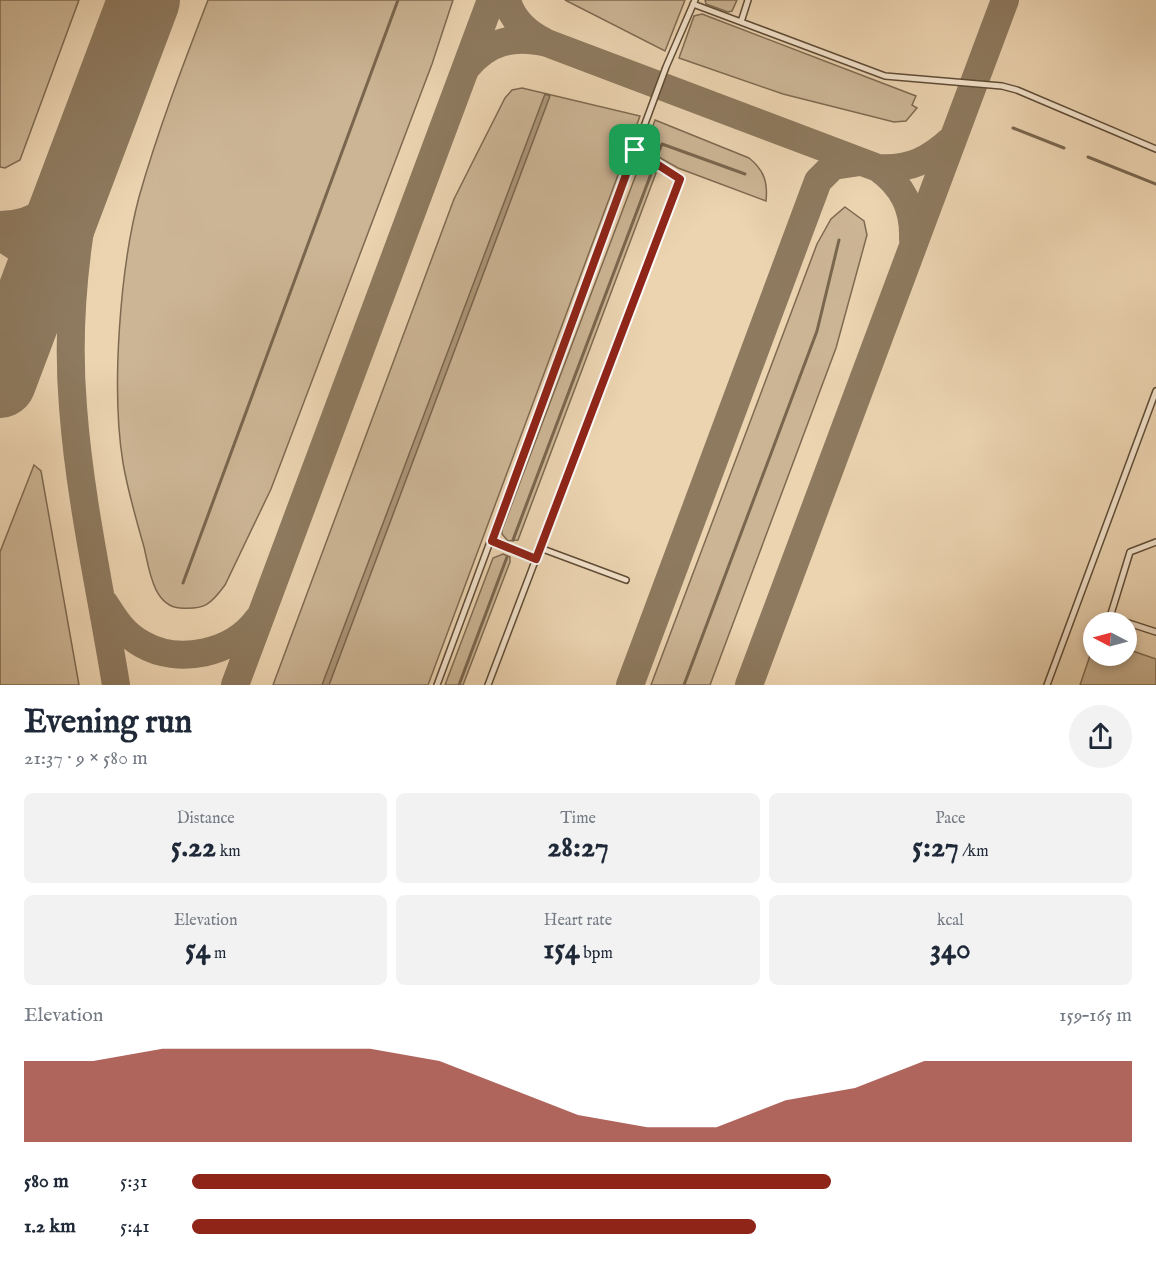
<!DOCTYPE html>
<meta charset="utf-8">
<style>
:root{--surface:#fff;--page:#f2f2f3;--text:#1f2937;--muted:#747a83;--accent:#8f2418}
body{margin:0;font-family:"IM FELL English",serif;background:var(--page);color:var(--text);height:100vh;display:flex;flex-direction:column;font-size:22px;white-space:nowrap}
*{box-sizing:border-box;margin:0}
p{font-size:20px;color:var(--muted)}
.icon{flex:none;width:33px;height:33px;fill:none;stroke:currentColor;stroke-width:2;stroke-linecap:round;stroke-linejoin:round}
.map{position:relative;height:685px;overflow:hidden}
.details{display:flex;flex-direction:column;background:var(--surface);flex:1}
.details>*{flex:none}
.needle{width:39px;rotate:276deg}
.controls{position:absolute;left:1083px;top:612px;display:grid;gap:12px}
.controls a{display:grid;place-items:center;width:54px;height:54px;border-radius:50%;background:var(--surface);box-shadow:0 3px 9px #0003;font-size:30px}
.pin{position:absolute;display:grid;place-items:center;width:51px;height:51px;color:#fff;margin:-26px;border-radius:12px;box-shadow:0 3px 9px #0006}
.round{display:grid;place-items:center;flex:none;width:63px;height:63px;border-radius:32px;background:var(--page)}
.summary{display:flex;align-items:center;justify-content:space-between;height:102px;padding:0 24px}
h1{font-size:33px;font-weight:700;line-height:45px}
.metrics{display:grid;grid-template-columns:repeat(3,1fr);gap:9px;height:102px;padding:6px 24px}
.metrics div{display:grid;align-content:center;border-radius:9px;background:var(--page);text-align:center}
.metrics b{font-size:30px;font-weight:700}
.metrics small{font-size:16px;font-weight:400}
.metrics p{font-size:16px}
.chart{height:168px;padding:12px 24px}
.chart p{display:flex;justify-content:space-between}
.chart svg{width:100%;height:108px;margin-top:6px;fill:var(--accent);opacity:.7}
ul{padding:0 24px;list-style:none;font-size:20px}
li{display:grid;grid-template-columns:96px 72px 1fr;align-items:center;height:45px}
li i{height:15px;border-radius:8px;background:var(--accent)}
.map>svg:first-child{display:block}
.green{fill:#ccb595;stroke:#7e6a51;stroke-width:1.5}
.water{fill:#ac9679;stroke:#7a664e;stroke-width:1.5}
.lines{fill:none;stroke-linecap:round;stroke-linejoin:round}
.stream{stroke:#7a664e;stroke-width:3}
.taxiway{stroke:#8e7a5f;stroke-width:28}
.runway{stroke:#8e7a5f;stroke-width:72}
.lane-casing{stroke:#5f4c36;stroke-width:8}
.lane{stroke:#f3e3cc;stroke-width:5}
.route-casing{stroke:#fff;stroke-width:12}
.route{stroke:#8f2418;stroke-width:8}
</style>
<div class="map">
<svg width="1156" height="685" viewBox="0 0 1156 685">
<rect width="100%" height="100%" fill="#ecd4b1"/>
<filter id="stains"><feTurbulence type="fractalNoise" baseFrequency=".00333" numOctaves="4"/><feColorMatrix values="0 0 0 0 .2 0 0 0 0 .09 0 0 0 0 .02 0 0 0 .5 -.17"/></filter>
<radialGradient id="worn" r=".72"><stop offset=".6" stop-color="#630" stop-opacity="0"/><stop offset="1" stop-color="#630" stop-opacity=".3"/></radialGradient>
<!-- green -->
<path class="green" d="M0,0H79L20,160L5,168L0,167Z
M208,0H453L432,64L271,489L225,585C211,604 205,610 180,608C153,606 149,568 144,547C136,519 128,492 123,463C111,389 120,269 139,197C158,130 183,65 208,0Z
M565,0H685L665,51Z
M705,0H737L732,11L728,12L706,4Z
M702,14L916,96L912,105L917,108L906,121L894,122L783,94L679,58L694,16Z
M522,88L640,116L428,685H273L454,199L505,98L512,90Z
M655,120L749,158C764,170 768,182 766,201L678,168L648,151L647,144Z
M643,167L654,169L656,173L518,540L508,541L502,534V530L637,172Z
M845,207L864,221L867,235L836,348L710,685H651L817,244L831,219Z
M34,465L41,471L79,685H0V552Z
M503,554L510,557V562L463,685H445L493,558Z
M1093,647L1094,656H1126L1127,649L1156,659V685H1080Z"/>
<!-- water -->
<path class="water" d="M545,94L550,96L329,685H322Z"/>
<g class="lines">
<!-- stream -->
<path class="stream" d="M1013,128L1064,148
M659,151L662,144L745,174
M1088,157L1156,184
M513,540L654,166
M183,583L398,0
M459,685L507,557
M684,685L817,331L839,240"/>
<!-- taxiway -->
<path class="taxiway" d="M507,0C512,20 527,33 545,42
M466,68C488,41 514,35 547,43L878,168C903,186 914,208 913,239
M111,89C82,194 64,298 73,407C80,501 101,592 116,685
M878,168C910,170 929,160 952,139
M0,225C38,225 62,202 79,171
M0,237C39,259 54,278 67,321
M105,604C115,620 124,634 142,644C178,665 233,654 258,619
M235,685L491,0
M630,685L818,181L833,166L860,162
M749,685L1005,0"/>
<!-- runway -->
<path class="runway" d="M0,382L144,0"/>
<defs>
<path id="lane" d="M693,4L741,22L748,0
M741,22L885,76L1002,86L1017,90L1156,149
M491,541L536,559
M1156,542L1130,552L1110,617L1156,632
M540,548L626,580
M437,685L666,67L695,0
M488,685L680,179L635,150
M1047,685L1156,391"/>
</defs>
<!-- lane casing -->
<use href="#lane" class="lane-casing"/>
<!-- lane -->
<use href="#lane" class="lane"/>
</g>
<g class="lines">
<defs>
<path id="route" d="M635,150L680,179L536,559L492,541Z"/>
</defs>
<!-- route casing -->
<use href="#route" class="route-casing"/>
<!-- route -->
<use href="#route" class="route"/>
</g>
<rect width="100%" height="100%" filter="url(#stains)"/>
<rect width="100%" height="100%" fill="url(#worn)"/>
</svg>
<div class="controls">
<a><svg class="needle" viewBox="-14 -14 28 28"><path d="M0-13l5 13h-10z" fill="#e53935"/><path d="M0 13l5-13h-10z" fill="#747a83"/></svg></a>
</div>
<div class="pin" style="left:635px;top:150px;background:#1e9e55"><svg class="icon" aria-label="arrive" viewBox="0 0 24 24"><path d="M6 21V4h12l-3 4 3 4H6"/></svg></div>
</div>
<section class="details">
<div class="summary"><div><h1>Evening run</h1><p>21:37 · 9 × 580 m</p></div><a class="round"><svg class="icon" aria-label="share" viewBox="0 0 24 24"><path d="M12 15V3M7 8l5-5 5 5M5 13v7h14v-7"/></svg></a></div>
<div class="metrics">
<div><p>Distance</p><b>5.22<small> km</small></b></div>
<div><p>Time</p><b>28:27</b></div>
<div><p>Pace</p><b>5:27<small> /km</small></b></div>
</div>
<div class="metrics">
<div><p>Elevation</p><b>54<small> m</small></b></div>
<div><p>Heart rate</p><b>154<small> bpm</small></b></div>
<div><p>kcal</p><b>340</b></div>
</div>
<div class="chart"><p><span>Elevation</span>159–165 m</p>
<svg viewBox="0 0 160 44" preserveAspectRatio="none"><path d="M0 44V11L10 11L20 6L30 6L40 6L50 6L60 11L70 22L80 33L90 38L100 38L110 27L120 22L130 11L140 11L150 11L160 11V44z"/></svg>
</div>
<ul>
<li><b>580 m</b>5:31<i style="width:68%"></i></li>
<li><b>1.2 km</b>5:41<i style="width:60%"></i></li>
</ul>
</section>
